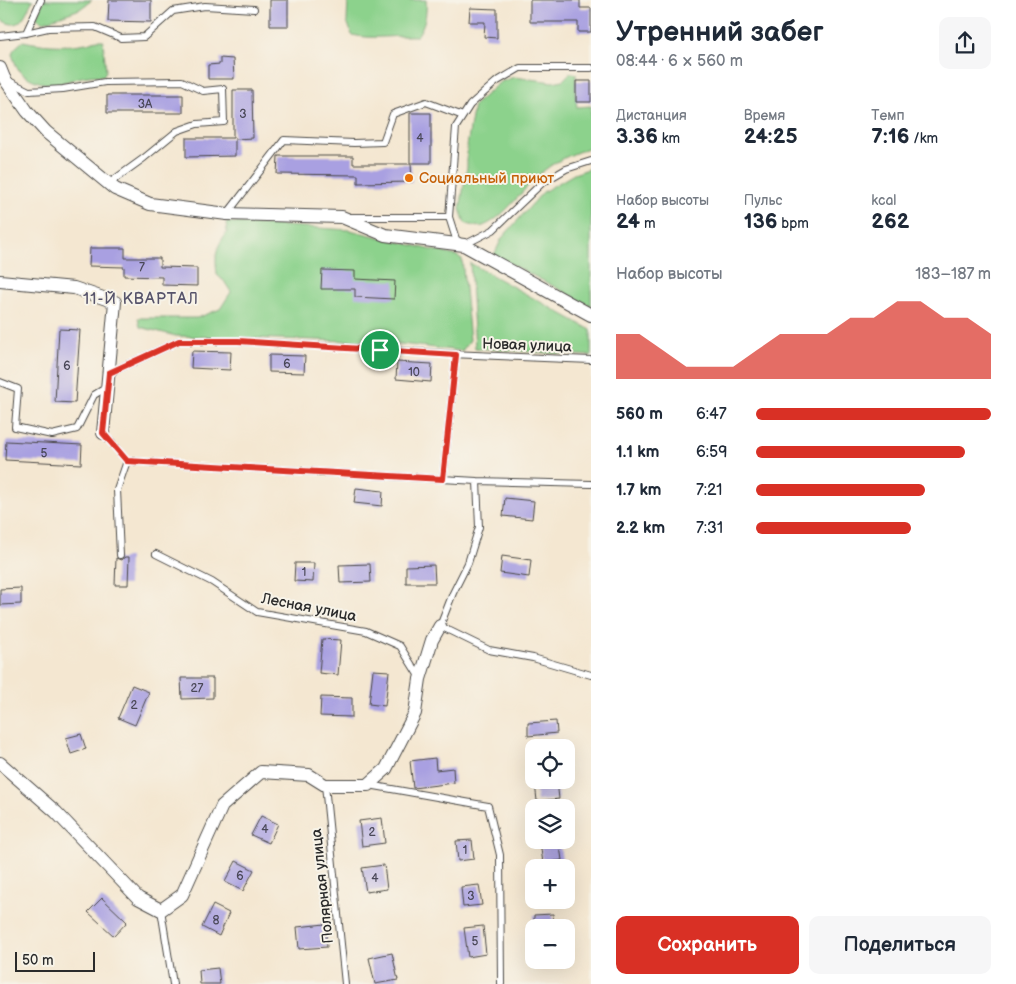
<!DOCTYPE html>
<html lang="ru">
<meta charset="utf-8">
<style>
:root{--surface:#fff;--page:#f6f6f7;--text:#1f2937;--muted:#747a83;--accent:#d93025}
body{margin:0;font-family:"Balsamiq Sans",sans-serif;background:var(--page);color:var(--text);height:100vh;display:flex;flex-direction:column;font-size:19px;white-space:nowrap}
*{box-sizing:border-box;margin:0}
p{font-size:16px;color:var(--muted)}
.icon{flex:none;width:28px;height:28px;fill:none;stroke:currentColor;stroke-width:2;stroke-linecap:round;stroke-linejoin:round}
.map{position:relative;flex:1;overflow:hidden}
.drawer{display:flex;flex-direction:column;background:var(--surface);width:425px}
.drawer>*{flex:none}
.fabs{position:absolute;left:525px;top:739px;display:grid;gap:10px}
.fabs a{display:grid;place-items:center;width:50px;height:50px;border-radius:10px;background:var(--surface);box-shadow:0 5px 20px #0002;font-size:25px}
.scale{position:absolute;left:15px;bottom:12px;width:80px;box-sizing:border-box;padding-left:5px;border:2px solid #2b2b2b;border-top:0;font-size:14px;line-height:18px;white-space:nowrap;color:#2b2b2b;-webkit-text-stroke:4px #f7f3e8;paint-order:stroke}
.pin{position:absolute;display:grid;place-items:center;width:42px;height:42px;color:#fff;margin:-21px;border:2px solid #fff;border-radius:50%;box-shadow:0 1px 5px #0007}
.round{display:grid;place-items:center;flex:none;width:52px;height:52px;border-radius:10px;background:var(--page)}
.summary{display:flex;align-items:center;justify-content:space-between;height:85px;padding:0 25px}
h1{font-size:28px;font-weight:600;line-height:38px}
.metrics{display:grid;grid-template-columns:repeat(3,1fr);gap:8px;height:85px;padding:5px 25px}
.metrics div{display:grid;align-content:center}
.metrics b{font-size:21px;font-weight:600}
.metrics small{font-size:14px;font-weight:400}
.metrics p{font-size:14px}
.chart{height:140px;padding:10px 25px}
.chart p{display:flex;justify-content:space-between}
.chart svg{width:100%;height:90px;margin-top:5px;fill:var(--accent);opacity:.7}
.cta{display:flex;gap:10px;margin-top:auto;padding:10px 25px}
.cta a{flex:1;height:58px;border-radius:10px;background:var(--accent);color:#fff;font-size:20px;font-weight:600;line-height:58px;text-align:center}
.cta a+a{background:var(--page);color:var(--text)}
ul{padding:0 25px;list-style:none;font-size:16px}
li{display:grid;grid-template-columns:80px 60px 1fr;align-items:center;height:38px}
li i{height:12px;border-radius:6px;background:var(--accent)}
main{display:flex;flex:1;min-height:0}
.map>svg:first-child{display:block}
.green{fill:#8cd28c;stroke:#5c7e5c}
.building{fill:#a9a0e1}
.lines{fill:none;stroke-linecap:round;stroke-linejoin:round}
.service-casing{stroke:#494744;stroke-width:8}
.minor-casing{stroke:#494744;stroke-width:14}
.service{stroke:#fff;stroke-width:6}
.minor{stroke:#fff;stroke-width:12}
.route-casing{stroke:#fff;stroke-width:10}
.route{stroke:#d93025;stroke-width:6}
.food-dot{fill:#e8710a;stroke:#f7f3e8;stroke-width:2}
.labels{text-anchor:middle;stroke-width:4;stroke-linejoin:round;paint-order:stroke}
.number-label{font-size:12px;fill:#4a4858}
.food-label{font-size:15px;fill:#c56008;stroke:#f7f3e8;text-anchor:start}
.street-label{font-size:15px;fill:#2b2b2b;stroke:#f7f3e8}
.neighbourhood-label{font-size:16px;letter-spacing:1px;fill:#57546b;stroke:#f7f3e8}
</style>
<main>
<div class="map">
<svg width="591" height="984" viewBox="0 0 591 984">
<rect width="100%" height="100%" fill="#f7f3e8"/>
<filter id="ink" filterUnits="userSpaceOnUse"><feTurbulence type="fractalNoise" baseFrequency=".02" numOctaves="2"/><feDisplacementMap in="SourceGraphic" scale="10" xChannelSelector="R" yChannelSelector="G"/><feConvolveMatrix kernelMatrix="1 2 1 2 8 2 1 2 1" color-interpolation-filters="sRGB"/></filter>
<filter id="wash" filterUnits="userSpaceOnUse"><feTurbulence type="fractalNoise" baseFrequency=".0096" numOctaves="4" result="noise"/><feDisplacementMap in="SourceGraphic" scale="20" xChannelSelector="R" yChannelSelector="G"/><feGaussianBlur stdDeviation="1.12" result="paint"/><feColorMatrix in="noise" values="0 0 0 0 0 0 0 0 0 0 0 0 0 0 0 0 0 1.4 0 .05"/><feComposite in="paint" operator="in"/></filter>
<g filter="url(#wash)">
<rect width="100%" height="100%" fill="#f4e7d1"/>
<!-- green -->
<path class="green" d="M0,0H33C24,15 21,33 0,19Z
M44,0H92L80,9L44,22L36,18Z
M348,0H426C427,14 425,25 417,36C395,35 373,40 352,35L347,21Z
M97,40H103L106,71L103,76C85,74 77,79 61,83C47,87 27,80 18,69C15,64 14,59 12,54L14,49L23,41C46,46 75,48 97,40Z
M570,73L576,74L575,94L577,107L591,106V147C575,153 559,159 546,169C527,182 506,218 483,226C476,228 471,225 465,223L460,209L467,167V146L474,105L500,82L514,77L553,82L563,80Z
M591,168V306L494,255L502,238L543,192L574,174Z
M226,222L350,230L457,256L462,259L470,340L462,351L383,342L176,336L140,327L138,318H197L220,309L231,292L224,281L217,275C215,255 215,249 227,232Z
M470,263L591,330V356L475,348Z"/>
<g id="blocks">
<!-- building -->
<path class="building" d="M109,0H151V22L108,21Z
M270,0H288V26H270Z
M530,0H580V8H591V32H578V22H530Z
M470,8L497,9V38L484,37L485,22H469Z
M220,58L233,59L234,79H208V65L220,64Z
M576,81H591V102H576Z
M233,90H252L253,138L235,139V156L186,157V138H233Z
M107,95H183V113H107Z
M410,113H431V163H410Z
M278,156H353V164H411L412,182L358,183V175L277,174Z
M90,248H125V258H160V267L197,268V286L162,285V277L124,276V267L89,266Z
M322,270L355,271V279L395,281L394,299L355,297V289H321Z
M59,329L80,330L75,403L55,402Z
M192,351L231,352L230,370L191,368Z
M269,355L305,356L304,373L269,372Z
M397,362L432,364L431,382L396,379Z
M6,441L82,445L81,464L5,460Z
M356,488L383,491L382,506L354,503Z
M505,498L534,501L532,519L503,516Z
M502,556L531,560L529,577L500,573Z
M125,557H129L128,585H115L116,558L121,560Z
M295,563H314L313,582L294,581Z
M370,564L371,582L340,583L339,565Z
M434,565L435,583H406V566Z
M21,588V604L0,605V589Z
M322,639L341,640L338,675L319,673Z
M373,670L389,671L385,706L369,704Z
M181,678H213V698L182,699Z
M132,685L149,692L135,725L118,718Z
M321,697L352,698V717L320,716Z
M556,721L557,733L528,736V723Z
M81,734L86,749L71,754L66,738Z
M435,758L436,770L453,768L454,783L413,788L410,761Z
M557,781L559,799L537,801L535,783Z
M261,816L278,824L269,843L251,835Z
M382,818L385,843L362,846L359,821Z
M472,840L474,859L458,861L456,841Z
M550,840H559L562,860L543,863L540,842Z
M236,861L254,870L243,891L225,882Z
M384,865L387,889L366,892L362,868Z
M479,885L482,905L463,907L461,887Z
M102,898L127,922L114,936L88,912Z
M213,905L229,913L219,936L202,927Z
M553,914L554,928H534V915Z
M325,924L327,947L299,949L297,927Z
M483,926L486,954L468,957L464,928Z
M392,953L398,980L375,984L369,958Z
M218,968L220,984H200L199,970Z"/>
</g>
</g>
<g filter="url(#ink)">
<use href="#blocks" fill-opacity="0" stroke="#494744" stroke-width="1"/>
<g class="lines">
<defs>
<path id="service" d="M26,33L41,0
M0,36L26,33L48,28L95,27L121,38L144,37L173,11L205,6L254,9
M591,68H520L496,82L470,105L456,127L449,217L456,239L464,245L493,230L542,183L566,169L591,161
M9,81L29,91L63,89L105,82L182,81L203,91L223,89L224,122L197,124L177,131L144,158L108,184
M227,214L284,140L354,143L383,142L393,114L426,102L463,116
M350,217H449
M109,373L179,341H238L451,354L591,360
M0,382L18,389L15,427L52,435L77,429L94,395L107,387
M103,433L127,461L477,481L591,484
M443,479L456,355
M477,481L479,527L468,563L453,593L440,626L489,650L533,658L591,675
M156,554L212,582L257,612L366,631L400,646L420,678
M120,555L117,490L127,461
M325,785L345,984
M369,785L488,806L500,855L501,984
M161,910L173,984"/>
<path id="minor" d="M0,68L4,78L27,111L46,132L115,189L150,204L227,214L342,217L385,235L464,245L591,315
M0,281L74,288L115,302L103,433
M0,763L56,812L138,898L161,910L182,895L222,806L261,772L309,775L325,785H368L386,769L415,713L420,679L432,640L440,626"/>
</defs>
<!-- service casing -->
<use href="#service" class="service-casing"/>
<!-- minor casing -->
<use href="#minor" class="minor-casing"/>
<!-- service -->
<use href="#service" class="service"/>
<!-- minor -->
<use href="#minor" class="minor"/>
</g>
</g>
<g class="lines" filter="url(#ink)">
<defs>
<path id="route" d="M179,341H238L456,355L443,479L127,461L103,433L109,373Z"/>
</defs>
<!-- route casing -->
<use href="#route" class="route-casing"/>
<!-- route -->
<use href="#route" class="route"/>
</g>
<!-- markers -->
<circle class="food-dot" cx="409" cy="178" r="5"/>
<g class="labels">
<!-- number labels -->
<g class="number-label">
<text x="145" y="108">3А</text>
<text x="243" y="118">3</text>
<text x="420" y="142">4</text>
<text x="142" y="271">7</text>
<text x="287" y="368">6</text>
<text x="67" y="370">6</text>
<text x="414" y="376">10</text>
<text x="44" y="457">5</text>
<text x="304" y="576">1</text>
<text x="197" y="692">27</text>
<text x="134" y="709">2</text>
<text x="265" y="833">4</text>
<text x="372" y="836">2</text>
<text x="465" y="854">1</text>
<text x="240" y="880">6</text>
<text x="375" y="882">4</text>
<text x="471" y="900">3</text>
<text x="216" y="924">8</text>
<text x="475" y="945">5</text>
</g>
<!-- food labels -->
<g class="food-label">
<text x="419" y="183">Социальный приют</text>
</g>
<!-- street labels -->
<g class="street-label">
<text transform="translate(527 345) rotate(2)" y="5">Новая улица</text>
<text transform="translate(309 607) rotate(11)" y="5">Лесная улица</text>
<text transform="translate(322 886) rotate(-96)" y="5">Полярная улица</text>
</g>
<!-- neighbourhood labels -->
<g class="neighbourhood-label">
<text x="141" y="304">11-Й КВАРТАЛ</text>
</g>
</g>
</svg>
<div class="fabs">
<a><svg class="icon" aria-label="locate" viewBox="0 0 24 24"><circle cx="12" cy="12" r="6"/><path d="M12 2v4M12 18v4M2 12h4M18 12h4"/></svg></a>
<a><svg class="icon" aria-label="layers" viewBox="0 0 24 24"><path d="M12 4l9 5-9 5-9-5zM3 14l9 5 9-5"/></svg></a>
<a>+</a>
<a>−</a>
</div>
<div class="scale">50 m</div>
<div class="pin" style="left:380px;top:350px;background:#1e9e55"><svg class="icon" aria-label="arrive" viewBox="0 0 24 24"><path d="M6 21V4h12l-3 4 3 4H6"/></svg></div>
</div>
<section class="drawer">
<div class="summary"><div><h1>Утренний забег</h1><p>08:44 · 6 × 560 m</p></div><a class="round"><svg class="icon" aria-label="share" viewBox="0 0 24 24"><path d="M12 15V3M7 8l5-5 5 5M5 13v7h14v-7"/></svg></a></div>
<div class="metrics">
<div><p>Дистанция</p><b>3.36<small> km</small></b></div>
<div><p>Время</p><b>24:25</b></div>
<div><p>Темп</p><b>7:16<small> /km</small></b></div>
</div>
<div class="metrics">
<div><p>Набор высоты</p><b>24<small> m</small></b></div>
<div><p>Пульс</p><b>136<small> bpm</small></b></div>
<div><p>kcal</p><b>262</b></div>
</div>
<div class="chart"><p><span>Набор высоты</span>183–187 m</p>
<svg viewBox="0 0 160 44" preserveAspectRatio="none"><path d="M0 44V22L10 22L20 30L30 38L40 38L50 38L60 30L70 22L80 22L90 22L100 14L110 14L120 6L130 6L140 14L150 14L160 22V44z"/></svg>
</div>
<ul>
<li><b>560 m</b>6:47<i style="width:100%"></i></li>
<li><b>1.1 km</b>6:59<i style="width:89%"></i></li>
<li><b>1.7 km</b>7:21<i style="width:72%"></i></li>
<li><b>2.2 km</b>7:31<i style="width:66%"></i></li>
</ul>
<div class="cta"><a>Сохранить</a><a>Поделиться</a></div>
</section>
</main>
